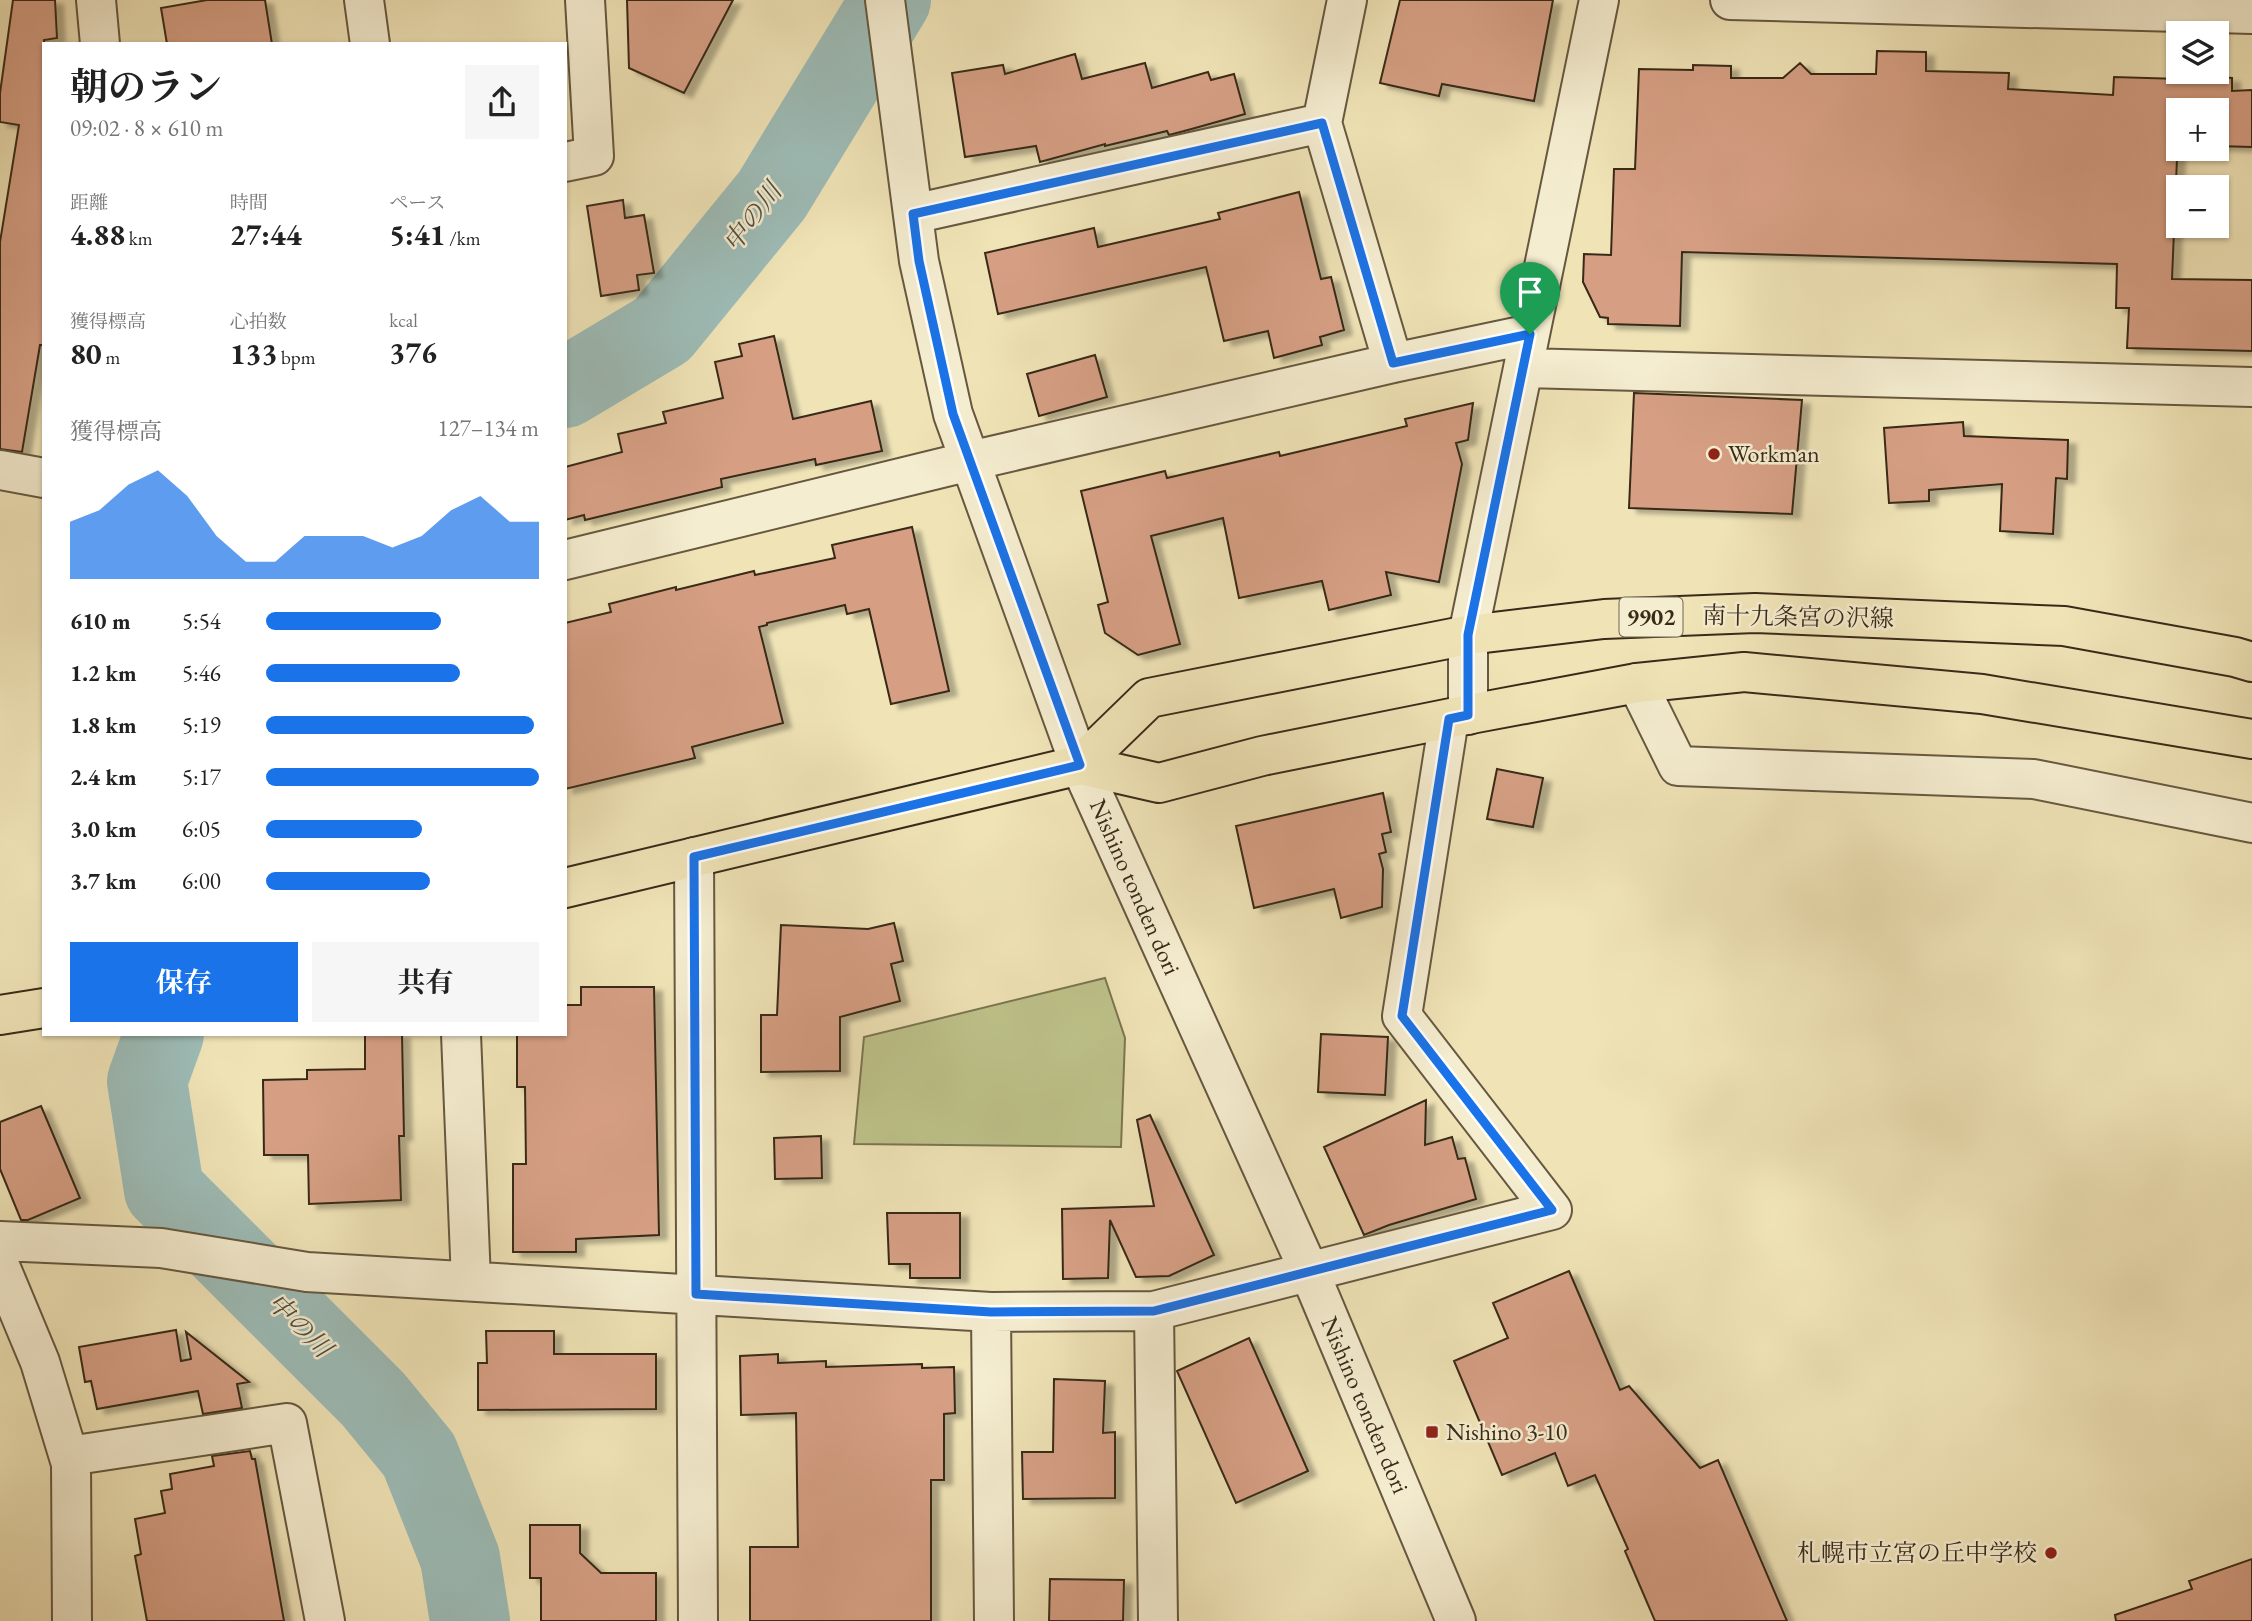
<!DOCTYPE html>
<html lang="ja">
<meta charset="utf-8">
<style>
:root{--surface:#fff;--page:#f6f6f6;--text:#222;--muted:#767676;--accent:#1a73e8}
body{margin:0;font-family:"EB Garamond","Noto Serif JP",serif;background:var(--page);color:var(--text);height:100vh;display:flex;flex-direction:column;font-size:26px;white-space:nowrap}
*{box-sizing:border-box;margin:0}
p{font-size:23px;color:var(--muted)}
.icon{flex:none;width:38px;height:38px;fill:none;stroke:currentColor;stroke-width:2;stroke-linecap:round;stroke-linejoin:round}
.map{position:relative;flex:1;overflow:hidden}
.panel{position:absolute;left:42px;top:42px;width:525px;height:994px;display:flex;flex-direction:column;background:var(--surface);border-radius:0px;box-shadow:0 2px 5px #0004}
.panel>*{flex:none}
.buttons{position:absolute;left:2166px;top:21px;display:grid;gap:14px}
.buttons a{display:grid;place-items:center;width:63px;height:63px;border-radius:0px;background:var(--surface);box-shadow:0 2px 5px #0004;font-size:35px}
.pin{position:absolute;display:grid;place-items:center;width:60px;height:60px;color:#fff;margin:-72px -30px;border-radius:50% 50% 50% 0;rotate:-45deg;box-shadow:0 0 7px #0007}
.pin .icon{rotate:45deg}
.round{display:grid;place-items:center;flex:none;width:74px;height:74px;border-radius:0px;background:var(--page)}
.overview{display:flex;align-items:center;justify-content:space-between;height:119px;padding:0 28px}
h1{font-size:38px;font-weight:700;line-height:52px}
.figures{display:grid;grid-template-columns:repeat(3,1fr);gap:10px;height:119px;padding:7px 28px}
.figures div{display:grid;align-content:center}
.figures b{font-size:30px;font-weight:700}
.figures small{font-size:19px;font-weight:400}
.figures p{font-size:19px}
.chart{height:196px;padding:14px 28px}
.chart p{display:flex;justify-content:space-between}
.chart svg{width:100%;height:126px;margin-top:7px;fill:var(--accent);opacity:.7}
.button{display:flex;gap:14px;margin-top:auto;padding:14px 28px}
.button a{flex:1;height:80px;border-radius:0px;background:var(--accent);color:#fff;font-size:28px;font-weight:700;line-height:80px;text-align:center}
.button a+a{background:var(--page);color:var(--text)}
ul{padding:0 28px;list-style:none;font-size:23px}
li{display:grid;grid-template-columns:112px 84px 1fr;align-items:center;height:52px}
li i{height:18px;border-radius:9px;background:var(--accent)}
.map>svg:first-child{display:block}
.green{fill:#bec38b;stroke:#7b7652;stroke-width:2}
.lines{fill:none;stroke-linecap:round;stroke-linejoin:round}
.river{stroke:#9dbcb7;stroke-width:80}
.building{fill:#d69f84;stroke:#382a19;stroke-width:2;filter:url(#shadow)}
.minor-casing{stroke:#665840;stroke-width:42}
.major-casing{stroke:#382a19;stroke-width:42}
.minor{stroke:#f5edd0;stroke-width:38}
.major{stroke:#f0e4b7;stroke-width:38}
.route-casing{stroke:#fff;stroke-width:14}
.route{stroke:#1a73e8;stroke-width:9}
.poi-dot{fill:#8f2418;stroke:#f5edd0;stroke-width:2.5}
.labels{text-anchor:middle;stroke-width:5;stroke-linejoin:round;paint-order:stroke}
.shield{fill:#f5edd0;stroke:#716450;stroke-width:2}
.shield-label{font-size:23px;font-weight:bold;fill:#382a19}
.poi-label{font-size:24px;fill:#382a19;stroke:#f5edd0;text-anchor:start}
.street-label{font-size:24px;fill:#382a19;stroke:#f5edd0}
.water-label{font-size:26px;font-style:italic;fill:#514e40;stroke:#f5edd0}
</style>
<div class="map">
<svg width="2252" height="1621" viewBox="0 0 2252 1621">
<defs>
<filter id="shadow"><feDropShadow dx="8" dy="4.5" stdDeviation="2" flood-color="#0004"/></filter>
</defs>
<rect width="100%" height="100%" fill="#f0e4b7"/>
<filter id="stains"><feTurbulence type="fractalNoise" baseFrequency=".00286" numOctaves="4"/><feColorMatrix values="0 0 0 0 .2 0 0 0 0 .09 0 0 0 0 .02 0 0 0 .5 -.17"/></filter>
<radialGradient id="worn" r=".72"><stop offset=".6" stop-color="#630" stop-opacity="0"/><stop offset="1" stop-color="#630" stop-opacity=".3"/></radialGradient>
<!-- green -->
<path class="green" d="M1105,978L1125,1038L1121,1147L854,1144L864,1037Z"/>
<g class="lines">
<!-- river -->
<path class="river" d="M565,388L662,330L772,195L891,0
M164,1034L147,1081L164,1190L373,1399L419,1455L460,1558L470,1621"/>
</g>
<!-- building -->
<path class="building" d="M13,0H55L57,38L44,40V345H40L22,452L0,449V242L19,125L0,122V93Z
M207,0H265L272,44H167L161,8Z
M627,0H733L684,93L629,68Z
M1400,0H1553L1534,101L1442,84L1439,96L1380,83Z
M1877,51L1926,52V71L2009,73L2008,89L2113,95L2114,77L2180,79V75L2232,78V91L2252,90V147L2217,146V110H2179L2172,279L2252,280V351L2127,348L2129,308H2116L2117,264L1682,252L1680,326L1608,324V318L1600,317L1583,282L1584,254L1611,255L1614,169H1635L1639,69L1693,70V65L1731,66V78H1783L1800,63L1811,74H1876Z
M1075,54L1082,79L1145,63L1152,88L1208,72L1211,80L1234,74L1245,114L1188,130L1169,135L1167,131L1105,146V144L1040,162L1036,146L965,157L952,73L1003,65L1005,74Z
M1299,192L1321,279L1331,277L1344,330L1320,337L1322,345L1274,358L1268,331L1224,341L1206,267L998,314L985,253L1094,228L1098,247L1220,219L1218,213Z
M623,200L625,218L644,215L654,273L637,275L639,290L601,296L587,206Z
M774,336L793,419L871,401L882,451L816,465L815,459L721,479L722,487L585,520L584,515L565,520V467L622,452L618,434L666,423L663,412L723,398L715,362L742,356L739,344Z
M1095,355L1107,397L1039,416L1027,374Z
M1634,393L1802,400L1792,514L1629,508Z
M1473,403L1468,440L1456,443L1462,464L1439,582L1386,572L1391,595L1329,610L1322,581L1239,598L1223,518L1151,536L1180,644L1138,655L1105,633L1098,605L1108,602L1081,491L1165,471L1167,478L1279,452L1280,456L1407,426L1405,419Z
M1963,422L1964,436L2068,440L2067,479L2056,478L2053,534L2000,531L2002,484L1929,490V501L1889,503L1884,428Z
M912,527L949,691L891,704L869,609L847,614L845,605L767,623V625L759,627L783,723L692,747L695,758L565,789V623L611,612L609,604L676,587V590L754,571L755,575L835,558L832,545Z
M1497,769L1543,778L1533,827L1487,819Z
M1383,793L1391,832L1382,834L1386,852L1379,854L1383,869L1382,907L1341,918L1334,889L1254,908L1236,826Z
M894,923L903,961L891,964L900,1001L840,1017V1071L761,1072V1015H777L781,925L868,929Z
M581,987H654L659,1235L576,1239V1252H513V1164H526L525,1087H517V1034H565V1005H581Z
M365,1034H402L404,1136H399L401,1200L309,1204L308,1155H264L263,1080L307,1079V1070L365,1069Z
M1321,1034L1388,1037L1385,1095L1318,1092Z
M1426,1100L1425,1145L1452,1137L1458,1159L1465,1158L1476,1199L1389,1225L1364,1235L1324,1147Z
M41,1106L80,1198L28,1220H21L0,1169V1122Z
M1150,1115L1214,1255L1169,1276L1136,1277L1110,1220L1108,1278L1063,1279L1062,1209L1154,1206L1137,1120Z
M821,1136L822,1178L775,1179L774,1138Z
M887,1213H960V1278H910V1264H889Z
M1569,1271L1620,1390L1629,1386L1700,1468L1718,1460L1787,1621H1655L1625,1551L1628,1549L1595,1475L1568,1486L1555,1453L1502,1475L1454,1361L1508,1338L1493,1303Z
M176,1330L181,1361L191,1359L186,1332L249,1382L237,1384L242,1408L203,1414L198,1391L97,1409L91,1381L85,1382L79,1347Z
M486,1331H554V1354H656V1409L478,1410V1363H487Z
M1249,1338L1308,1471L1236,1503L1177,1371Z
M778,1354V1363L826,1361V1367L922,1364V1368L954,1367L955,1413L944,1414V1480H931V1621H750V1547H798L796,1413L741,1415L740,1356Z
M1054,1379L1105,1381L1103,1433L1115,1432V1498L1023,1499L1022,1452H1053Z
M250,1451L252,1459H255L284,1621H147L135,1556L141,1554L135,1519L165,1513L161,1491L172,1489L170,1474L214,1466L212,1456Z
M530,1525H580V1553L601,1573H656V1621H541V1578H530Z
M2252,1559V1621H2116L2115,1615L2192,1589L2189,1581Z
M1050,1579L1124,1580L1123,1621H1049Z"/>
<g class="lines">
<defs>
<path id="minor" d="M96,0L100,44
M364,0L370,44
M885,0L919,261L953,414L1080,765L1309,1271L1456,1621
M1347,0L1322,123L1393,363
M1730,0L2252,14
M565,162L594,156L585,0
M913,214L1322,123
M1523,368L2252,387
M0,470L44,478
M565,560L970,461L1393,363L1530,334
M1637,683L1678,766L2034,779L2252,823
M1468,715V635L1599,0
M694,857L698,1621
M461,1034L471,1281
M0,1241L161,1248L307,1272L991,1312L1154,1311L1552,1210L1402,1016L1449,719
M0,1266L40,1362L71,1464L72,1621
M1154,1311L1158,1621
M991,1312L994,1621
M69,1456L287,1423L325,1621"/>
<path id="major" d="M1080,765L1149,698L1468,635L1604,619L1755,613L2064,626L2235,657L2252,662
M565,888L1080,765L1159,783L1262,756L1476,713L1637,683L1744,672L1982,694L2252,739
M0,1015L44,1008"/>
</defs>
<!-- minor casing -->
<use href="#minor" class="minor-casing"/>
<!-- major casing -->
<use href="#major" class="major-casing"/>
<!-- minor -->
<use href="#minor" class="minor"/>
<!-- major -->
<use href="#major" class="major"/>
</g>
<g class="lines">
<defs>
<path id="route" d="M1322,123L1393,363L1530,334L1468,635V715L1449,719L1402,1016L1552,1210L1154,1311L991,1312L696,1294L694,857L1080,765L953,414L919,261L913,214Z"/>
</defs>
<!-- route casing -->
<use href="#route" class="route-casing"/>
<!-- route -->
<use href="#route" class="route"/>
</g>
<!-- markers -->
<g class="poi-dot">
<circle cx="1714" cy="454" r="7"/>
<rect x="1425" y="1425" width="14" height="14" rx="3.5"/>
<circle cx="2051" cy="1553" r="7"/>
</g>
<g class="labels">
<!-- shield labels -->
<rect class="shield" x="1619.5" y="597.5" width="63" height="39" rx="5"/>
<g class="shield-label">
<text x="1651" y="625">9902</text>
</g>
<!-- poi labels -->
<g class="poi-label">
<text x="1728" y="462">Workman</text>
<text x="1446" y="1440">Nishino 3-10</text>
<text x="2037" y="1561" text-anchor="end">札幌市立宮の丘中学校</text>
</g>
<!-- street labels -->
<g class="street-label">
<text transform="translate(1798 617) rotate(1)" y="8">南十九条宮の沢線</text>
<text transform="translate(1135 887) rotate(66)" y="8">Nishino tonden dori</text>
<text transform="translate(1365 1405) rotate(67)" y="8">Nishino tonden dori</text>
</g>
<!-- water labels -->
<g class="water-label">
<text transform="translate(752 217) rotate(-53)" y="9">中の川</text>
<text transform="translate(300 1325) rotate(45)" y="9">中の川</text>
</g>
</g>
<rect width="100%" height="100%" filter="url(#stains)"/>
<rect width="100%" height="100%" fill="url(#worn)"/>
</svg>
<div class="buttons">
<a><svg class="icon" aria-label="layers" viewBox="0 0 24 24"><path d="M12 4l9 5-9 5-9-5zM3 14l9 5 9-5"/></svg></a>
<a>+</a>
<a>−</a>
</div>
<div class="pin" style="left:1530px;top:334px;background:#1e9e55"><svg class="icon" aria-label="arrive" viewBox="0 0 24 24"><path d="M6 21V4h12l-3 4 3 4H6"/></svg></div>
<section class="panel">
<div class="overview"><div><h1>朝のラン</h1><p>09:02 · 8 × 610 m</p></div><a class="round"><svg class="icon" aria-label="share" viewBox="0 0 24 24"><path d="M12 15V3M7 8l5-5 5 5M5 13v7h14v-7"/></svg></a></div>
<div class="figures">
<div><p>距離</p><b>4.88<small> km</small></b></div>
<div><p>時間</p><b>27:44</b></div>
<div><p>ペース</p><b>5:41<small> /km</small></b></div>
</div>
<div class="figures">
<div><p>獲得標高</p><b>80<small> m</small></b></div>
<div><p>心拍数</p><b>133<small> bpm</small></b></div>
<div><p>kcal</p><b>376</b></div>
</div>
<div class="chart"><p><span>獲得標高</span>127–134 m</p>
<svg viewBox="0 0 160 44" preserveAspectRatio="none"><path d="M0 44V24L10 20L20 11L30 6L40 15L50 29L60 38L70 38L80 29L90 29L100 29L110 33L120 29L130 20L140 15L150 24L160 24V44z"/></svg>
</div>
<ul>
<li><b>610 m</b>5:54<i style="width:64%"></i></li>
<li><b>1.2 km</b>5:46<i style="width:71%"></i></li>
<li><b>1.8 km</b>5:19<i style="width:98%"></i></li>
<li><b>2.4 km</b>5:17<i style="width:100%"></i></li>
<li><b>3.0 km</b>6:05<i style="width:57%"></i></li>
<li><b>3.7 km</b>6:00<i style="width:60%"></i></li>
</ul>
<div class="button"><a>保存</a><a>共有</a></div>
</section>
</div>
